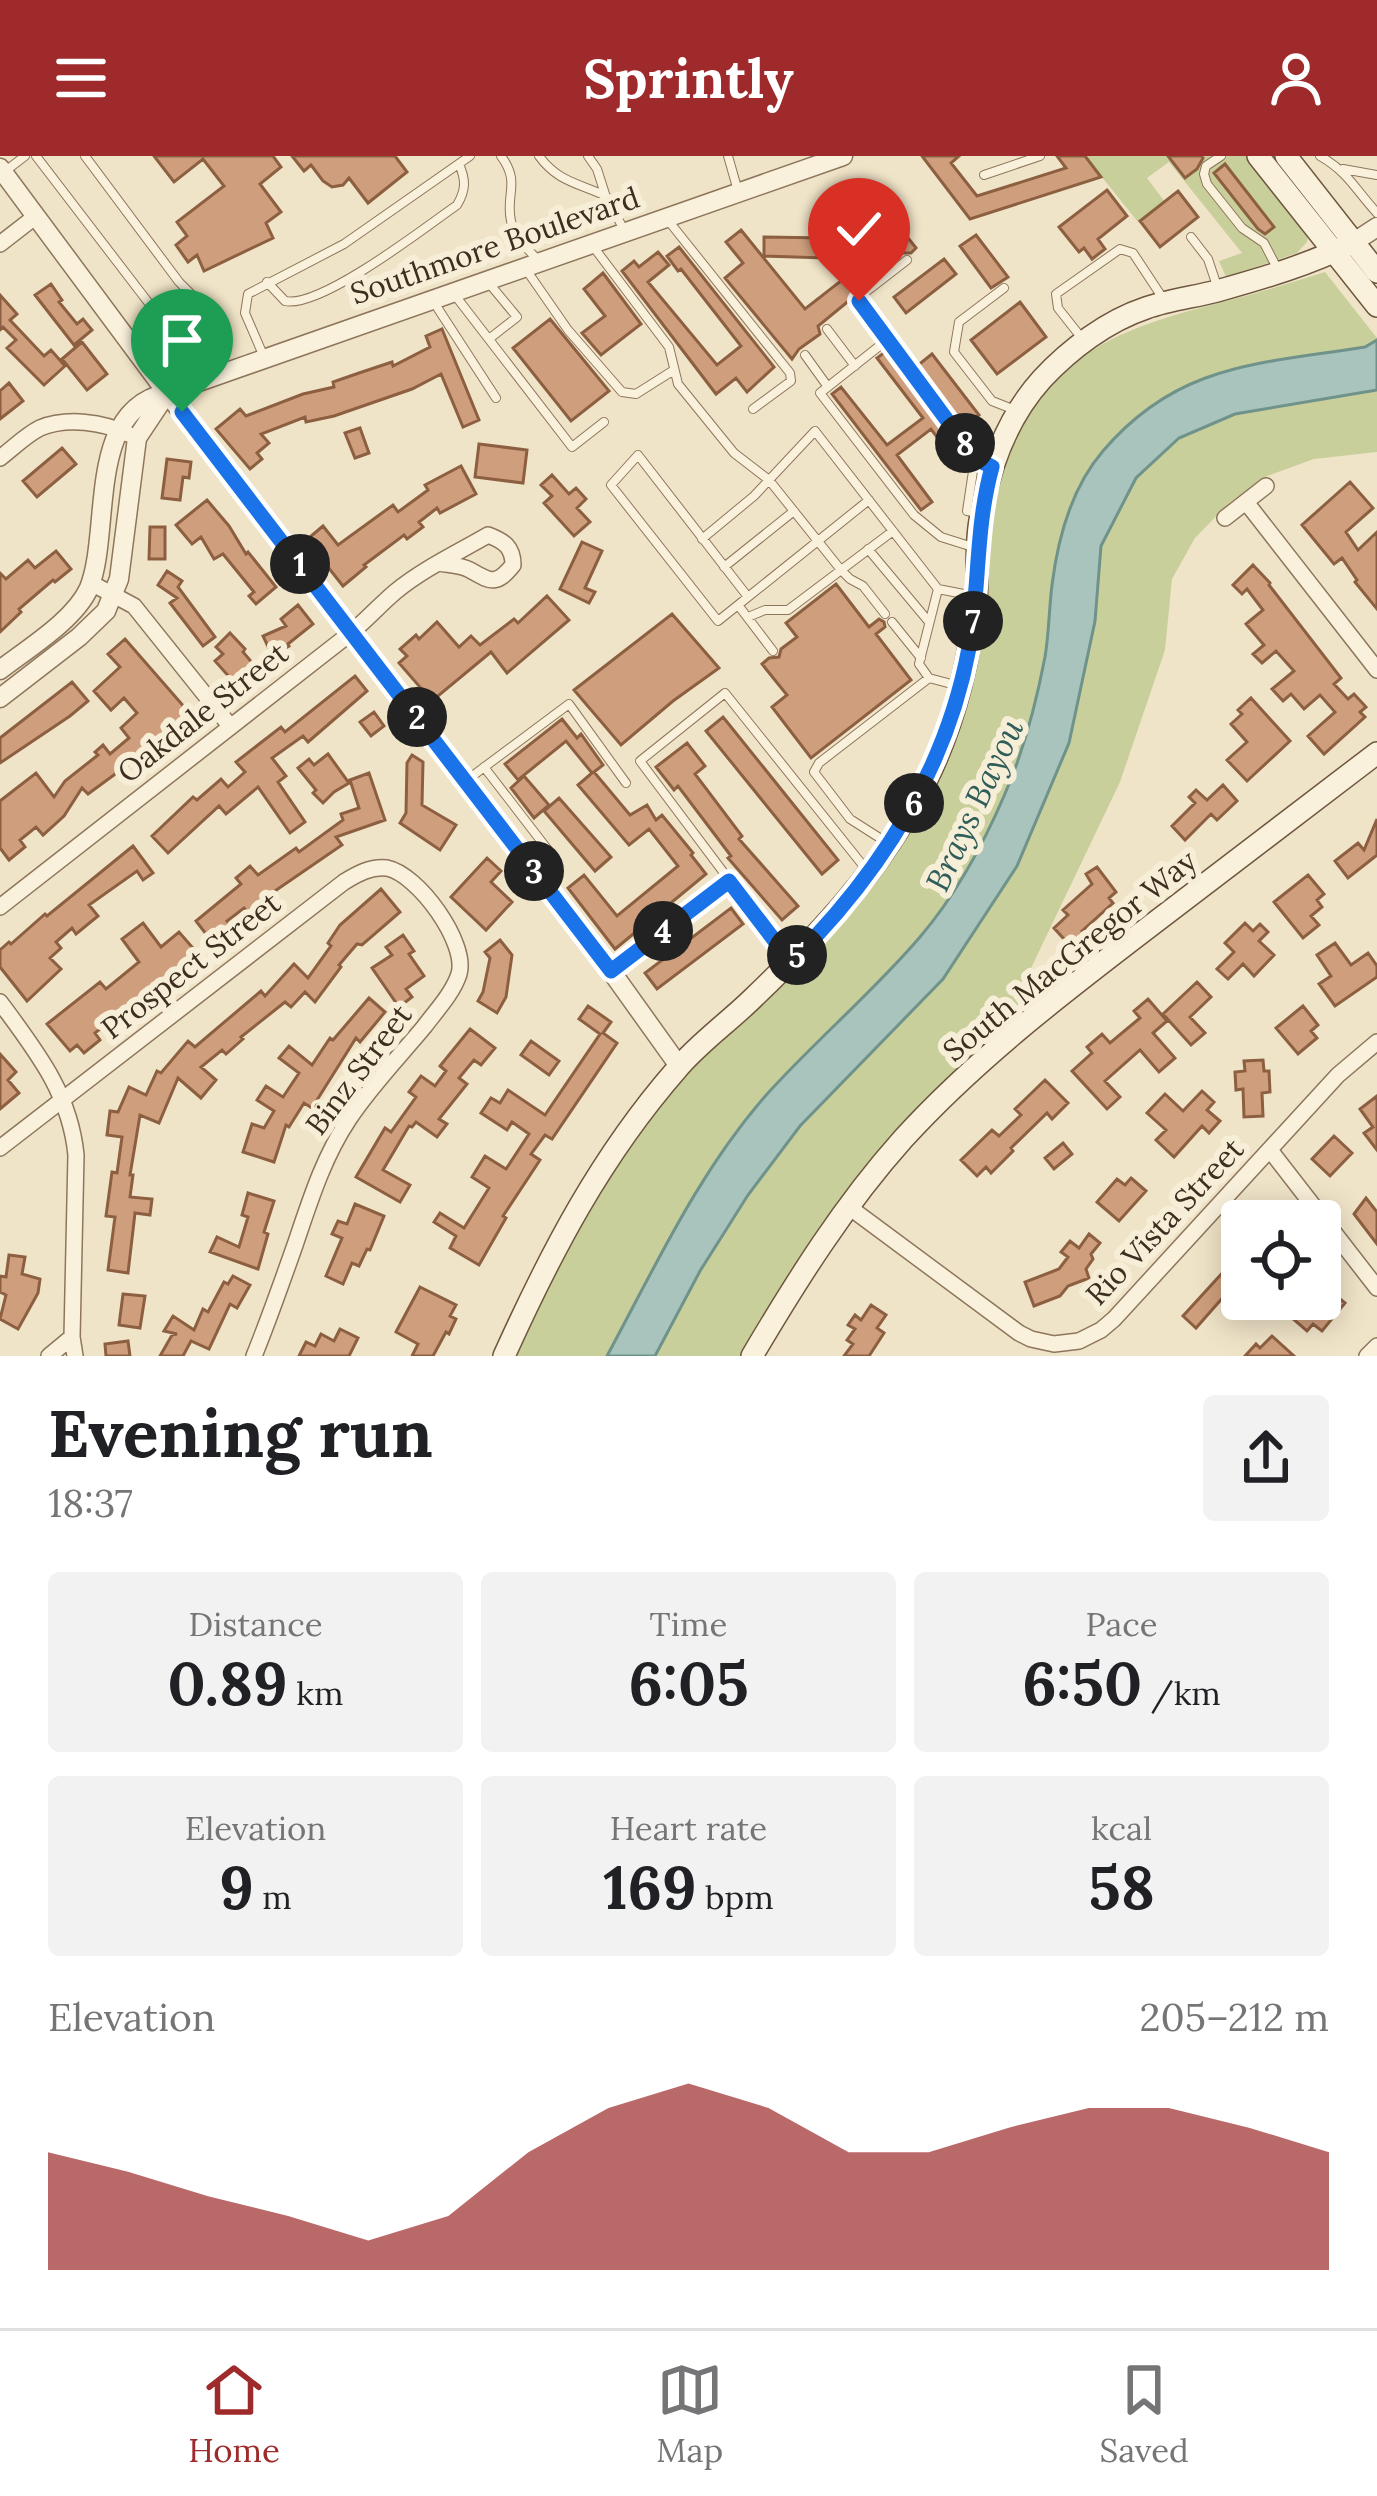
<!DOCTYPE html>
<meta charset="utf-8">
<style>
:root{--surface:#fff;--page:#f2f2f2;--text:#202124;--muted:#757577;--line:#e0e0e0;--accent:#9e2a2b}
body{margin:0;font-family:Lora,serif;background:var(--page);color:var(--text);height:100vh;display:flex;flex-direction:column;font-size:45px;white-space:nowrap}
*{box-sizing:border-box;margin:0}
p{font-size:39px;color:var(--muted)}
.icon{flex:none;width:66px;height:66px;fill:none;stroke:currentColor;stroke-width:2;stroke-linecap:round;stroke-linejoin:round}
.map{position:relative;height:1200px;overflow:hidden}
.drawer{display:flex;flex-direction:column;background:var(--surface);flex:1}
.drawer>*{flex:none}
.buttons{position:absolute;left:1221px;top:1044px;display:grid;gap:24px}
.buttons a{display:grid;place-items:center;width:120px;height:120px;border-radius:12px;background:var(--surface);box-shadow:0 6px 30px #0003;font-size:60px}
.pin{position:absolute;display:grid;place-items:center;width:102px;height:102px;color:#fff;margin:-123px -51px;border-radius:50% 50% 50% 0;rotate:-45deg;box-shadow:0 0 12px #0007}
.pin .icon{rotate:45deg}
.km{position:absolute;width:60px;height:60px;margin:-30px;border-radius:50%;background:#222;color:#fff;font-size:33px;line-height:60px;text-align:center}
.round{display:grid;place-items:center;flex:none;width:126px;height:126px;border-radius:12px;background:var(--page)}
.summary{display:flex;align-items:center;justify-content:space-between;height:204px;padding:0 48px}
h1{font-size:66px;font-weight:700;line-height:90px}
.figures{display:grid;grid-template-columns:repeat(3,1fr);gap:18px;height:204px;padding:12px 48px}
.figures div{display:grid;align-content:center;border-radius:12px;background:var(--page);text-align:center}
.figures b{font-size:60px;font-weight:700}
.figures small{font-size:33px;font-weight:400}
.figures p{font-size:33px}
.chart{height:336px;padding:24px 48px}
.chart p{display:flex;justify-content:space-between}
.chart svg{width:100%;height:216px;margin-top:12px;fill:var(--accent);opacity:.7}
header{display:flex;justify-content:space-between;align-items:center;height:156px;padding:0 48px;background:var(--accent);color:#fff;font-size:54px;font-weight:700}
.menu{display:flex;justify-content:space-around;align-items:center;height:168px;border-top:3px solid var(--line);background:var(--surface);font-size:33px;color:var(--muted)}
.menu a{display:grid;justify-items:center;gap:6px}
.menu .active{color:var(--accent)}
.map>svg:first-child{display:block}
.green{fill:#c9cf9b}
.water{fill:#a9c4bc;stroke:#6f938a;stroke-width:3}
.building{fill:#cf9f7d;stroke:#8d5f41;stroke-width:3}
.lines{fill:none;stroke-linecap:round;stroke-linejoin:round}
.service-casing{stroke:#8d765c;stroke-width:10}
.minor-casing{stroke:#8d765c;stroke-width:18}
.tertiary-casing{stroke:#8d765c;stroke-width:21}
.secondary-casing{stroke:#6f573f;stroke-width:24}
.service{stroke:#faf1dc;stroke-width:8}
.minor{stroke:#faf1dc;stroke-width:15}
.tertiary{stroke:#faf1dc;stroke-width:18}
.secondary{stroke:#faf1dc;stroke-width:21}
.route-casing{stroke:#fff;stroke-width:24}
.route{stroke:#1a73e8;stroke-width:15}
.labels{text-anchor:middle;stroke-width:12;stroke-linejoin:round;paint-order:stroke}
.street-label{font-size:30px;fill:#3d2e20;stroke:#f7eed8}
.water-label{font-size:33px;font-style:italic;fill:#2f5d5a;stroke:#f7eed8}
</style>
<header><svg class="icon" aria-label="menu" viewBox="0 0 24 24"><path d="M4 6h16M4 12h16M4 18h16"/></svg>Sprintly<svg class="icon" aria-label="person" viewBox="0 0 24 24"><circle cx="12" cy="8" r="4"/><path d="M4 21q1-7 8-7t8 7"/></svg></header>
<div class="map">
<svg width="1377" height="1200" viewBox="0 0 1377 1200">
<rect width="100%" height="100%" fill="#f0e4c8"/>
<!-- green -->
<path class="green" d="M1085,0H1250L1308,78L1307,86L1297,97L1226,121L1219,105L1242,97L1169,6L1147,22L1165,46L1138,66Z
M1325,116L1377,182V296L1314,303L1267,320L1229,347L1195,382L1172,423L1165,494L1120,626L1022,831L1036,849L967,905L742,1200H515L556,1110L600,1035L667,941L714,890L825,786L866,739L898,693L934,628L999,317C1047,198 1110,175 1226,145C1259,137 1292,126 1325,116Z"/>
<!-- water -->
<path class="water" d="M1377,184V234L1235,258L1179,282L1136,322L1101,390L1095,465L1069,587L1017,710L943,823L800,970L748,1039L700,1115L655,1200H607C656,1109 699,1015 768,937C817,883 873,836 920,781C954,741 983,689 1004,640C1023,597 1036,548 1045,501C1049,477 1049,453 1052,429C1058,381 1071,332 1103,295C1178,207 1259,208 1365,191Z"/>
<!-- building -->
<path class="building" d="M154,0H273L281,11L260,28L281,56L266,67L273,82L204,115L197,99L188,106L176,89L187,80L177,66L224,30L203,3L174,26Z
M292,0H395L407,16L368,47L349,22L343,29L332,31L323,25L311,9L304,15Z
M922,0H959L951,7L977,40L1066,12L1057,0H1085L1101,21L970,63Z
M1168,0H1201L1203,2L1197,13L1185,22Z
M1225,8L1274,71L1265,78L1258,73L1214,17Z
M1107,34L1127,60L1098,83L1105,93L1092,103L1084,92L1079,96L1059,71Z
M1178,35L1198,61L1160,91L1140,65Z
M831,60H892V80L831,81Z
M741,74L805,153L901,78H905L916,92L911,97H902L854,134L851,143L818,170L820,178L799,193L792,203L725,122L743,107L726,86Z
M976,79L1008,121L991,132L960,90Z
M764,81L826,82L825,102L764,100Z
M679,91L774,211L747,236L736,222L716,238L622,115L634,105L639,111L658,96L669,109L648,126L717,209L741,190L681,113L678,115L667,100Z
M944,103L956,118L906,157L894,141Z
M603,117L641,168L601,199L582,177L605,160L584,133Z
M51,128L62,144L59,146L77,168L83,163L92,174L74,189L35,139Z
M0,139L17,158L10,164L44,200L51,194L65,210L44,229L7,192L16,184L3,171L0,174Z
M1020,146L1046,181L997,218L971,184Z
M550,163L609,235L571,265L513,192Z
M442,173L479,264L463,271L441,218L412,233L334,260L306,266L305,261L261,278L269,287L257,297L262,303L250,313L216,273L240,253L246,260L303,238L334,231L333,226L359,217L392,206L393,210L430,191L426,180Z
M82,186L107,218L87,234L62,203Z
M885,196L953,286L945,292L931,273L897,299L932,346L921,354L832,238L841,231L887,289L923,262L877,202Z
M932,198L979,259L963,272L917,210Z
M9,227L23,245L0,263V235Z
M360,272L369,297L355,302L345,277Z
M479,288L527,294L523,327L475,321Z
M62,292L76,308L37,341L23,325Z
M167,303L191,306L189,322L183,321L180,344L162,342Z
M461,310L476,338L440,357L437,352L419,366L423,371L407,383L404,379L364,409L366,411L343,430L320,401L324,398L310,381L323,370L338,389L393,349L398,356L428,334L425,329Z
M552,319L569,338L576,332L586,343L577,352L590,366L574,380L544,347L552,340L541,329Z
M1350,326L1373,352L1346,376L1358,394L1377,376V453L1355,426L1357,424L1342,402L1334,408L1302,369Z
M207,344L229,370L246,398L248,396L276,431L256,448L249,440L254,436L223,398L214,403L201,381L192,388L176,369Z
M150,371H165V403H149Z
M582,386L602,395L585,432L595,436L589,447L560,433Z
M56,395L71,413L55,426L53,424L19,453L21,456L0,476V417L6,423L28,404L35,412Z
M1253,409L1270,427L1269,429L1341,522L1334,528L1348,543L1354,538L1366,551L1360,556L1365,561L1324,598L1308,580L1335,556L1320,539L1304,553L1291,538L1283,545L1272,533L1294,515L1276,495L1262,507L1253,498L1264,489L1246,468L1263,454L1247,433L1242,438L1233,429Z
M167,415L182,425L178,431L215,481L203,490L170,447L177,442L158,429Z
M836,428L869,471L879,463L884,466L885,471L876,478L911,524L811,602L772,551L787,539L762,508L769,502L779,501L781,493L797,481L786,467Z
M547,440L569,464L507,517L491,496L432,545L399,507L407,500L400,493L416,479L419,483L437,466L459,491L471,480L480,489L514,463L518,467Z
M298,449L313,468L288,488L289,490L272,499L263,480L286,470L281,463Z
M672,458L719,512L673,545L621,589L574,534Z
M230,477L245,493L243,496L260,516L240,533L215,505L223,498L216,491Z
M125,483L193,561L88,638L82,632L64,660L43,679L36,671L20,684L25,691L9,704L0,692V645L36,617L54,641L65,625L98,599L95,596L103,589L110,598L129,582L121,572L137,557L124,542L111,554L94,535L120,511L108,498Z
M355,520L367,535L308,586L303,580L272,602L286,620L278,626L305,666L290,677L258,631L226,658L219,650L168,697L152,680L193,641L197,644L221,623L228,631L245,616L236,606L281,571L285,576Z
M72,526L88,545L70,560L0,607V582Z
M1251,542L1290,585L1247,625L1227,604L1247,586L1231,568L1242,558L1238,554Z
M374,556L384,570L371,580L360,566Z
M723,561L838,704L822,718L706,575Z
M562,563L577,582L581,578L603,609L594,616L630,659L647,649L656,664L662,659L693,697L691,699L706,718L615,793L568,732L584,719L617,760L678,710L649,673L629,689L578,629L592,617L566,585L518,624L505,608Z
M687,587L705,610L695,618L742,680L739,683L798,750L782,764L728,702L731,700L678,630L674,634L656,611Z
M328,598L349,627L334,636L323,647L313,637L316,634L298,612L309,603L314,609Z
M412,599L423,606L422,649L456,669L440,694L400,667L406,657L407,607Z
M369,617L385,664L336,681L342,689L272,737L275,740L251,760L244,752L227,765L232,771L213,787L196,765L241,728L236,722L250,710L258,719L296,692L299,696L343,664L341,658L359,652L350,624Z
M524,620L549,649L534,662L511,632Z
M1223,629L1237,645L1217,664L1211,658L1185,684L1172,670L1195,647L1189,641L1196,634L1207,644Z
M559,642L611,701L595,715L544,655Z
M1377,663V699L1348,722L1335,705L1358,687L1364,694Z
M133,690L153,717L143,724L137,715L89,749L98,760L76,778L72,772L56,786L61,792L50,802L61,813L27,845L0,811V794L9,786L11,788L45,758L47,760Z
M487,702L501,715L491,726L512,746L486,774L451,741Z
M1097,711L1116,736L1109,742L1113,747L1082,775L1088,781L1074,794L1054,772L1068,759L1063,754L1092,728L1086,718Z
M1308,719L1324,738L1317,744L1322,751L1311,760L1319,769L1303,782L1274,746Z
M381,733L400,756L362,789L357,788L339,809L341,811L315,846L305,836L291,851L285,846L241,881L243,883L226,898L222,894L201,911L216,924L201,942L178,922L159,967L140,959L130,1019H133L130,1041L152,1043L150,1059L135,1057L128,1117L108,1114L115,1061L106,1060L112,1016L117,1017L122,981L107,979L110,955L118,956L129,931L146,939L157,915L161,917L188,885L195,891L261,835L265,840L294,808L308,822L331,790L328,787L340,769Z
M731,752L743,768L657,833L645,817Z
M143,767L161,791L179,776L199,799L117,866L113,862L95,877L100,884L84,897L77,889L70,895L47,868L100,826L106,833L139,806L122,783Z
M1245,767L1253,775L1260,768L1268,776L1259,785L1274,799L1254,820L1243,808L1228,823L1217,813L1234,796L1225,787Z
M403,779L414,795L409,798L424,820L406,833L412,841L399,851L372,812L392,799L386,791Z
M500,784L512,799L506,841L497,857L478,845L483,836L490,802L485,796Z
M1335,787L1351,809L1368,797L1377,810V821L1335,850L1319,828L1331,820L1317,799Z
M1197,826L1211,841L1190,861L1205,877L1191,889L1163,858Z
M369,842L385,856L360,886L356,882L312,952L304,947L289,971L286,969L274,1006L243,996L252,968L264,972L274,955L257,944L266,930L283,941L299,917L279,902L289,890L312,909L330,882L333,884Z
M1148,843L1167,865L1153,877L1175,902L1159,916L1140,894L1105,925L1120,941L1107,953L1072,915L1092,897L1087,891L1102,878L1110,887L1140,862L1134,855Z
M588,850L611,866L603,877L617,887L552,983L545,979L531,998L540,1004L503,1060L506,1062L479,1109L450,1092L456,1080L434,1066L440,1057L464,1072L489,1032L472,1021L485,1000L506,1013L529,978L512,966L507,974L481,957L491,942L500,947L508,934L545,959L600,878L579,863Z
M1303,850L1318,869L1311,875L1317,882L1298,898L1276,872Z
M470,873L495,892L481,909L474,904L459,922L467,928L439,963L447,968L437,981L416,966L412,971L409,970L383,1014L410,1029L400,1046L356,1021L385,972L391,976L416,941L409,936L421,920L435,930L446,915L440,910Z
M531,885L559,905L549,919L521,899Z
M0,898L16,916L8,924L19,937L0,953Z
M1263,904L1264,915H1269L1270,936L1262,937L1263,960L1244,961L1243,933L1236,934L1235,916L1245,915L1244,905Z
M1045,924L1068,947L1052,963L1047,957L1011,992L1013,995L991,1017L986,1011L977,1020L961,1004L992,974L999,980L1021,959L1015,953Z
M1202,935L1214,946L1207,954L1220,965L1209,977L1202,970L1174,1001L1156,984L1166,974L1147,957L1165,938L1183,955Z
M1377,940V994L1364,977L1373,971L1360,953Z
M1334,980L1352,997L1330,1020L1312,1003Z
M1063,987L1072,998L1054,1013L1045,1002Z
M1131,1022L1146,1035L1119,1065L1097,1046L1117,1023L1125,1029Z
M248,1037L274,1045L264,1076L268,1078L258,1113L210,1096L217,1081L239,1091L248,1061L242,1059Z
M1366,1042L1377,1056V1088L1354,1058Z
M355,1048L384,1060L370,1094L367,1093L359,1110L352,1107L343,1128L326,1120L342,1082L332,1078L338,1065L347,1068Z
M1089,1078L1100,1087L1091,1098L1093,1103L1086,1113L1089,1122L1068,1130L1060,1140L1034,1150L1025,1126L1059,1113L1068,1101L1061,1096L1070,1085L1079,1092Z
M9,1099L25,1101L22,1118L40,1123L38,1137L18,1173L0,1163L6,1139L0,1136V1120L6,1121Z
M1225,1114L1239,1127L1237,1130L1242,1135V1153L1226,1138L1196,1172L1183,1160Z
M233,1120L250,1129L237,1152L230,1148L209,1193L191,1185L183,1200H160L172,1179L177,1178L164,1175L173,1160L194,1174L203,1153L208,1156L224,1126L228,1128Z
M420,1131L456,1149L450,1160L456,1163L449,1178L446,1176L433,1200H412L418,1188L396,1176Z
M1329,1134L1345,1147L1322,1175L1313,1168L1307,1175L1270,1143H1295L1310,1156Z
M123,1138L145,1140L140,1172L119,1169Z
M871,1149L886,1159L877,1172L884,1177L869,1200H844L853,1188L847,1184L855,1173L848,1169L855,1159L861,1164Z
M340,1173L358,1182L349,1200H299L306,1186L315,1190L321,1178L334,1185Z
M1272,1180L1294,1200H1245L1256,1188L1260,1192Z
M128,1185L130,1200H106L105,1188Z"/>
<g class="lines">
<defs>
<path id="service" d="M36,0L151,150L158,166L172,181L188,179L200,167L202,149L179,126L85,0
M501,0C521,27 505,38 511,65C514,82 528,93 539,105
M539,0C558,26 578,27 606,40L624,74
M588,0L597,13L605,38
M728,0L738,35
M1221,0L1206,10L1204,18L1207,28L1242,72L1264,87L1278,114
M1320,0C1348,16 1355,33 1377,57
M1343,13L1377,19
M4,16L25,0
M984,19L1040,0
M667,63L790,217L791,225L753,253
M1191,81L1208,103L1218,133
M592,89L669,191L678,228L734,297L769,324L841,414L850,423L863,430L885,458
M907,104L863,138L859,141L860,148L975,302L988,309
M527,115L568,174L622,236L636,238L674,214
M267,126L285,145C320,153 426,71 457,49C466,34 466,24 459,8
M488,126L517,161L489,183
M1004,132L959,166L954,196L992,245L1015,254
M454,138L572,291L604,266
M435,148L496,242
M827,173L855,210
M887,184L820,237L914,359L941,381L976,392
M1084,185L1058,152L1056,138L1120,93L1133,97L1162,141
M805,199L828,231
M264,201L245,157L248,138L344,88L470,0
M975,302L967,355L978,357
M702,383L754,340L815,275L938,433L974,440
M868,393L929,466
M724,411L794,355
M938,433L919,508L929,522L959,530
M738,449L718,465L611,329L638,299L748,441
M748,461L765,454H788L893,375
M892,466L921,502
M773,495L738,449L869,344
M484,611L555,703L538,717
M467,624L569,548L626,627
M886,686L850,663L814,616L819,607L929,522
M787,801L640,605L725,537L865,712
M611,815L729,725"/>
<path id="minor" d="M0,88L36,60
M0,302C13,292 26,279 40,272C67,261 103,266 128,278
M1246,346L1377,514
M1225,362L1266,330
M91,427L134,450L230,570
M0,751L352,476C367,463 381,448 395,436C423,413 457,397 488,379C504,385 513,391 513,409C496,430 491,426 470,414C461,409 450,409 439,407
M0,846C36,895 70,937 76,999L72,1181L75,1200
M0,992L344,726C357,718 371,710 387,712C418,718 468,787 459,818C453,837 436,855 424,871C399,901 370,931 349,963C323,1002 310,1045 295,1089C282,1126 269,1163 254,1200
M1270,994L1377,1132
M849,1051L1019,1177L1031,1183L1054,1188L1079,1185L1101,1174L1114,1163L1338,919L1377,886
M49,1200L72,1181
M1367,1200L1377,1190"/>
<path id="tertiary" d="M0,12L167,237L611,815L679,910
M1354,86L1377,71
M0,514C27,493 75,464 89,432C112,375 85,254 167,237L843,0
M0,542L79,481L106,455L119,423L137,282L167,237"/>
<path id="secondary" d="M1258,0L1377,150
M1286,0L1377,116
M504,1200C551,1096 601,1000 677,913C698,888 726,868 750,845C821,777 880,715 925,627C954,570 969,506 976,444C978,420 976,395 979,371C987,317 1005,264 1042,223C1070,193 1107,165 1146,152C1169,144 1194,141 1217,135C1263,122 1312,108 1354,86
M752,1200C797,1124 844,1049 903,983C975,904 1060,839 1145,774C1222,715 1300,656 1377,597"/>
</defs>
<!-- service casing -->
<use href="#service" class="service-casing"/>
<!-- minor casing -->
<use href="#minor" class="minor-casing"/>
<!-- tertiary casing -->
<use href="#tertiary" class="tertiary-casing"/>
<!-- secondary casing -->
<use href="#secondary" class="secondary-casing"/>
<!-- service -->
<use href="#service" class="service"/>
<!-- minor -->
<use href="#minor" class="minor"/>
<!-- tertiary -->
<use href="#tertiary" class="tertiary"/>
<!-- secondary -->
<use href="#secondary" class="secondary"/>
</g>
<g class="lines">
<defs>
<path id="route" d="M182,256L611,815L729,725L791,806C879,719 946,615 969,492C980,430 975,373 992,311L975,302L859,145"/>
</defs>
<!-- route casing -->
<use href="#route" class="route-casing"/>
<!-- route -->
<use href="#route" class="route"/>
</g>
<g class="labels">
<!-- street labels -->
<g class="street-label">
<text transform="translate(495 90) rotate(-19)" y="10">Southmore Boulevard</text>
<text transform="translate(203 557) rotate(-38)" y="10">Oakdale Street</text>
<text transform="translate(1070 800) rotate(-39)" y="10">South MacGregor Way</text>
<text transform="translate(191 810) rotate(-38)" y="10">Prospect Street</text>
<text transform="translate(359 914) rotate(-53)" y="10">Binz Street</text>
<text transform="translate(1165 1066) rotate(-47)" y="10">Rio Vista Street</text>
</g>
<!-- water labels -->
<g class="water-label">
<text transform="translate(974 649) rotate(-65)" y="12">Brays Bayou</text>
</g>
</g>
</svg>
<div class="buttons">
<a><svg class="icon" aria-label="locate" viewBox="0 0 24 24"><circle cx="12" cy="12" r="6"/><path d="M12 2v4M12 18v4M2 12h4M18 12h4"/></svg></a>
</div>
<div class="pin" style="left:182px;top:256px;background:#1e9e55"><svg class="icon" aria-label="arrive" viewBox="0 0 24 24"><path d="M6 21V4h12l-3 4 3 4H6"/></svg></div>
<div class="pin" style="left:859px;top:145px;background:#d93025"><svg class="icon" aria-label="check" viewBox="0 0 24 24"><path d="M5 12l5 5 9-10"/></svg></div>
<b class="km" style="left:300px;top:408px">1</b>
<b class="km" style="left:417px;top:561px">2</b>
<b class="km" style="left:534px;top:715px">3</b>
<b class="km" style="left:663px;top:775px">4</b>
<b class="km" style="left:797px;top:799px">5</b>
<b class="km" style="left:914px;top:647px">6</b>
<b class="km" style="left:973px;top:465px">7</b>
<b class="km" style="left:965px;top:287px">8</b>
</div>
<section class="drawer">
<div class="summary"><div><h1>Evening run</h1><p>18:37</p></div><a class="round"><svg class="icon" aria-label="share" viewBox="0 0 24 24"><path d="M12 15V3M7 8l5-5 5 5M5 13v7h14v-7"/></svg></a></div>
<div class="figures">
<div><p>Distance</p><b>0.89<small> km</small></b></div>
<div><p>Time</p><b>6:05</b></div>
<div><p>Pace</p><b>6:50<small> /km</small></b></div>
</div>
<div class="figures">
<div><p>Elevation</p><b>9<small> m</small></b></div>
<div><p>Heart rate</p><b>169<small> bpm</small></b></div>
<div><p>kcal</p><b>58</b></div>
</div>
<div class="chart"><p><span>Elevation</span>205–212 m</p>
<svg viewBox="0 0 160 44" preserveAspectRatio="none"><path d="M0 44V20L10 24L20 29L30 33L40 38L50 33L60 20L70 11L80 6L90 11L100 20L110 20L120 15L130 11L140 11L150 15L160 20V44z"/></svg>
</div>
</section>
<nav class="menu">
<a class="active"><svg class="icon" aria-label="home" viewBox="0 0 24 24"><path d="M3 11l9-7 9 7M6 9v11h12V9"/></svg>Home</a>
<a><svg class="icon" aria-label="map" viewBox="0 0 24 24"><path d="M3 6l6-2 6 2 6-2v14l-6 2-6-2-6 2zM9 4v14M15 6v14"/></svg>Map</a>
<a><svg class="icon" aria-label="saved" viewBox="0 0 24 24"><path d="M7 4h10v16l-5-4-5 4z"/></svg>Saved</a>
</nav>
